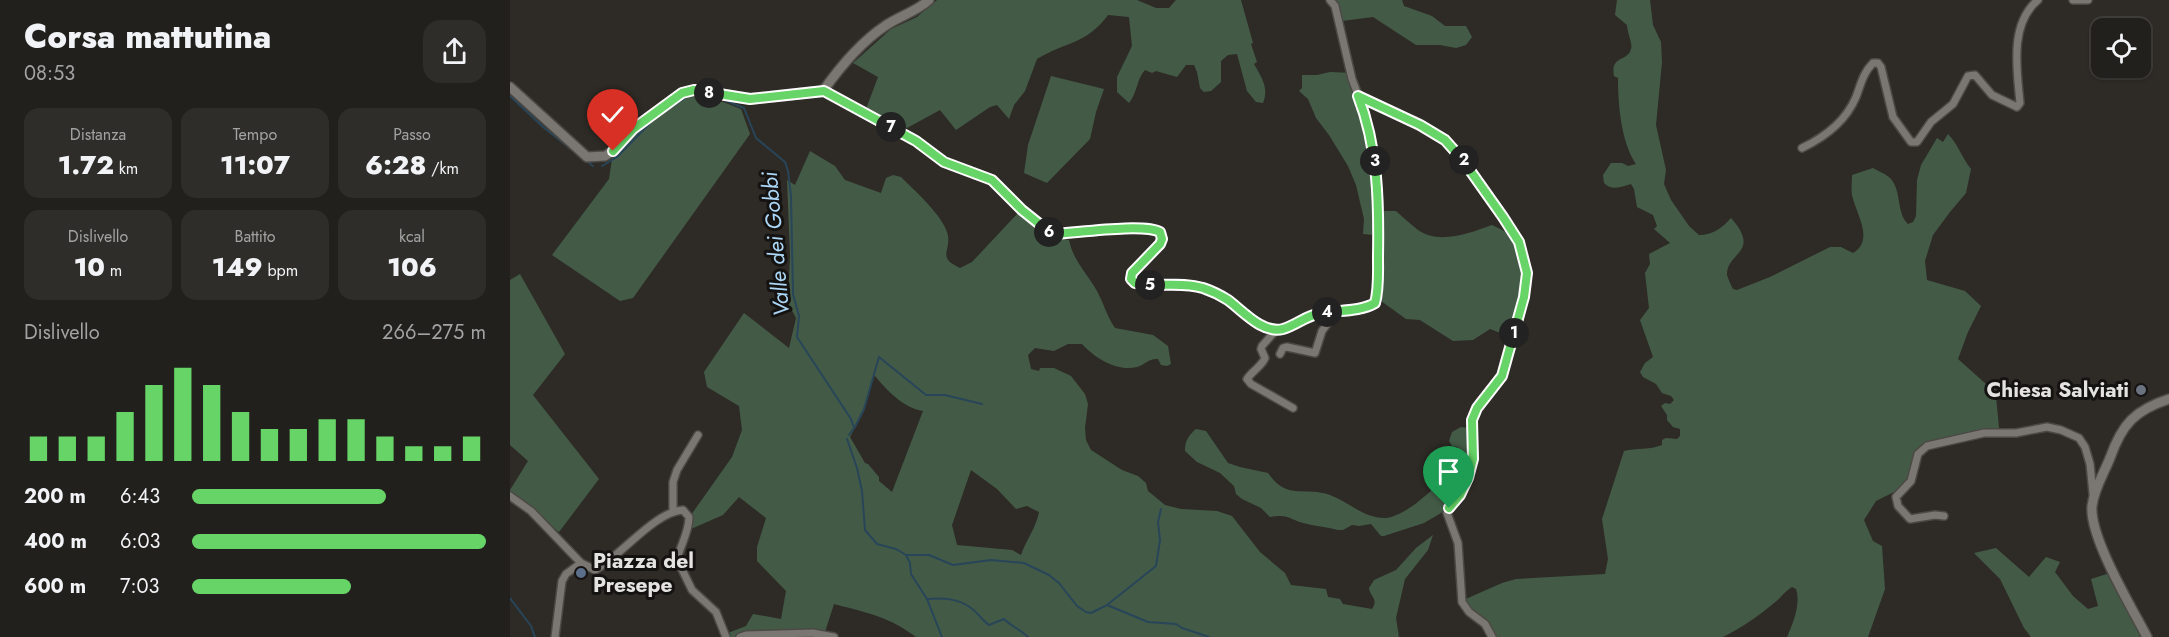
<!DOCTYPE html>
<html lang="it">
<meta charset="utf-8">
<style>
:root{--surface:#22201c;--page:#2e2d29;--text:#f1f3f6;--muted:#a2a3a3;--line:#3f3e3b;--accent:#66d466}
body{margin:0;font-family:Jost,sans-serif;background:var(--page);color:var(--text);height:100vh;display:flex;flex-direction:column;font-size:22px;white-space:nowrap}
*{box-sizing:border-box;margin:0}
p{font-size:20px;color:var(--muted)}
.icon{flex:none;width:33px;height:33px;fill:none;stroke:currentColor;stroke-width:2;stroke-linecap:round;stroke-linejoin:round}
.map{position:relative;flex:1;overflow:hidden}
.panel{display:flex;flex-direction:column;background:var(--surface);width:510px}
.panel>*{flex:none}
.tools{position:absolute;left:1581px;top:18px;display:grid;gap:12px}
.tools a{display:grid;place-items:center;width:60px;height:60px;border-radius:12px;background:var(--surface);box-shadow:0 2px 4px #0004,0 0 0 2px var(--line);font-size:30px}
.pin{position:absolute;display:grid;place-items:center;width:51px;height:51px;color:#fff;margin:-62px -26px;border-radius:50% 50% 50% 0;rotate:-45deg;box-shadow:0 0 6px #0007}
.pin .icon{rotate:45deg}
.km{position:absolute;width:30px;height:30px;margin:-15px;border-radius:50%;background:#222;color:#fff;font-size:16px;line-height:30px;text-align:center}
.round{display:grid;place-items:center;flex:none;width:63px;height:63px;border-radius:18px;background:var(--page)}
.overview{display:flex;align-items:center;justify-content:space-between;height:102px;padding:0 24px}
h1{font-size:33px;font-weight:800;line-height:45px}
.metrics{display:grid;grid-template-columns:repeat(3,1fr);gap:9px;height:102px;padding:6px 24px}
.metrics div{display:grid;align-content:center;border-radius:15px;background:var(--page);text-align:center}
.metrics b{font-size:26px;font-weight:800}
.metrics small{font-size:16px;font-weight:400}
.metrics p{font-size:16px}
.chart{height:168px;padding:12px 24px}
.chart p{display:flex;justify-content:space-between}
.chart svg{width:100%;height:108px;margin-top:6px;stroke:var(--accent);stroke-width:6}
ul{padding:0 24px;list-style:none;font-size:20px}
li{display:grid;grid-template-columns:96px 72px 1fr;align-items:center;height:45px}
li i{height:15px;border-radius:8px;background:var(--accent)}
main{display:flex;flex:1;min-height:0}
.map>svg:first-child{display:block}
.green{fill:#435b46;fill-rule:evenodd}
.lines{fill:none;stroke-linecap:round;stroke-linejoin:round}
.stream{stroke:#284559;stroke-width:2}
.minor-casing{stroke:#4c4945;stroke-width:10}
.tertiary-casing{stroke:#4c4945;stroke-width:12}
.minor{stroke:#7a7671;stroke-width:7}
.tertiary{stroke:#7a7671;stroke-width:9}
.route-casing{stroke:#fff;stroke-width:12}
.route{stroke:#66d466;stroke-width:8}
.worship-dot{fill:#6b7280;stroke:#151312;stroke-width:2}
.service-dot{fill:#5c6f8a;stroke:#151312;stroke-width:2}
.labels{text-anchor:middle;stroke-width:6;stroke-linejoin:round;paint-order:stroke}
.poi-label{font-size:21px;font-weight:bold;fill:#e5e3e0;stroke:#151312;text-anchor:end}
.water-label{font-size:22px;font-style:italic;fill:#acd7f7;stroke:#151312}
</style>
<main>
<section class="panel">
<div class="overview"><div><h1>Corsa mattutina</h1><p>08:53</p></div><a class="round"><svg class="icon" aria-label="share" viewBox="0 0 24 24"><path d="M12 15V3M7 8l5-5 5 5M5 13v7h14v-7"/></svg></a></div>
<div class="metrics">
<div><p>Distanza</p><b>1.72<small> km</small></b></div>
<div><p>Tempo</p><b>11:07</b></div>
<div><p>Passo</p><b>6:28<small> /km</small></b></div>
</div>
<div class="metrics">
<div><p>Dislivello</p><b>10<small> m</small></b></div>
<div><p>Battito</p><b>149<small> bpm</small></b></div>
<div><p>kcal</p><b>106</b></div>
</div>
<div class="chart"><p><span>Dislivello</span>266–275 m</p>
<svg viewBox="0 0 160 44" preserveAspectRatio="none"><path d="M5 44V34M15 44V34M25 44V34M35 44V24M45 44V13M55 44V6M65 44V13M75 44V24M85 44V31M95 44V31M105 44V27M115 44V27M125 44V34M135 44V38M145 44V38M155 44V34"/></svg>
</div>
<ul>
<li><b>200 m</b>6:43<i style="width:66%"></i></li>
<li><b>400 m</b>6:03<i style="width:100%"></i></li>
<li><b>600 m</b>7:03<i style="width:54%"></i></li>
</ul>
</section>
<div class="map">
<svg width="1659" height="637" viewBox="0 0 1659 637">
<rect width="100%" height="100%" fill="#2e2b26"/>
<!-- green -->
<path class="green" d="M427,0H627L646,8H659L666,0H731L743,43L741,44L747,62L744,64C752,78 759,88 753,103L746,102L737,91L727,54L718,55L711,61V82L701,91L694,92L690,88L687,72L684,65H676L667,77L646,71L642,73L635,70C626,80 628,92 619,103L607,92V77L622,46L619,17L598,15C577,44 555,42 527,59L515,91L504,105L499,119L487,105L480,107L446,130L430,110L397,128L356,109L368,77L343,63L381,29L407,17Z
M823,0H892L894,6L922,16L935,26H956L962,37L956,45L946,48L930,45H906L863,17L832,21Z
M1107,0H1140L1143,25L1151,42L1152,62L1146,125L1156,170L1154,184L1161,200L1179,226L1189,235C1203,235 1212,228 1221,218C1252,253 1216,252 1217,275C1218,279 1221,285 1223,289L1227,290L1260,277L1320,247H1331L1343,253C1365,240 1346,214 1342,195C1341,188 1342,182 1342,175L1363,168C1368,171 1376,174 1380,178C1392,190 1386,213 1398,224L1403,222L1406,216L1407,180L1411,165L1427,138L1433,142L1438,134C1448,144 1452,158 1461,169L1456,193L1440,212L1423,235L1415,261L1417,280L1455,291L1471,306L1458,332L1448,359L1476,384L1485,386L1490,438H1473L1412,451L1392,488L1366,501L1354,520L1363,541L1372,546L1375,589L1358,637H1277C1283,623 1291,604 1286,589L1282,587C1275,591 1271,598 1264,603C1249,616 1231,628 1213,637H980L949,602L992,583L1006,579L1095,574L1098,559L1092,519L1114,451C1127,448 1140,450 1152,445V440L1156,438L1167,439L1170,436V429L1163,427L1157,420V415L1151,406L1155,403L1160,404L1164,400L1161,396L1152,393L1146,384L1133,377L1130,372L1135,363L1143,357L1130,320L1139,308L1135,273L1140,264L1139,254L1160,243L1144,229L1147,226L1143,215L1127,207L1124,189L1121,184C1111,187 1102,191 1094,183L1093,175L1101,163H1112L1118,166L1126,164C1111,142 1108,104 1108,78L1104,76C1100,55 1118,62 1121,49C1123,44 1117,32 1117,25L1105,15Z
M820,72L843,73C860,118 869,162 871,211H886C893,217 900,224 908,230C929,245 960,233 982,225L1004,236L1019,268L1014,273L1015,279L1001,337L980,329L963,340L943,341L910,320L896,319L871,301L873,291V236L853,234L854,219L846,185L838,166L819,135L806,118L798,99L789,91L792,88V75H807Z
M541,76L594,89L586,112L580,139L537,183L514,173L518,145Z
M183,96L213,102L231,109L240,134L123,298L110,301L42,255L99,179L102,159L131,129L157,108L174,99Z
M300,151L325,166L335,180L371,193L376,178L383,175L391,177C405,191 431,214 437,232C443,250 425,257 450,268L462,262L508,213C524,227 538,238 559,240C563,259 574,270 584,286C593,300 596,315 605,328L643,335L658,346L661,364L657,366L651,365L648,359C639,358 636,364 627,367C607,372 585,358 572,344H558L544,351L525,348L518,355L521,369L529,371L530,368H544L561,376L575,394L578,404L575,428L576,440L581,450L612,470L628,476L636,483L638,491L655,505L671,509L707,511L722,516L750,552L775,573L781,585L816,589L818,597L830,599L833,604L862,609C869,599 860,597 859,588L864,580L886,570L906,548L923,535L918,550L895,579L886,618L889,637H406C380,617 355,612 324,604L314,635L316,637H219L218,633L236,626L243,614L271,619L276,591L247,561V547L256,518L229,497L213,515L181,529V515L222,457L232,430L229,406L197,387L194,372L234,313L279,348L286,318L278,303L280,255L277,180L285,185ZM364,375C377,390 393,408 413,411L382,492L369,481V477L358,464L355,463L340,437L354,411ZM461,470L487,489L506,509L517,506L529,512C526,528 516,540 511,555L502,550L447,545L442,525Z
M10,274L55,354L23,395L89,479L49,532L0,493V490L18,461L0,445V280Z
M951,427L966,429L967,464L931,513L914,523L874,536H871L861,524L849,526L842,525L833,530H828C817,527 804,526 793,523C777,518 778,514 760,517L751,508L732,499L726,494L724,486L710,473L687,462L675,451C675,441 678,436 686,429L696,431L718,463L730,467L758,473C777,501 794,486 820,495C839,502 853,518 875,518C899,517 948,471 948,447L942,446L939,441L942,432Z
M1486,548L1519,577L1536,557L1550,562L1545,572L1563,596L1578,609L1588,606L1581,579L1603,572L1639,637H1521L1514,628L1490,579L1464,553Z"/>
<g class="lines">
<!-- stream -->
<path class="stream" d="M0,96L33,127L66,153
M209,98L234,108L246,138L275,162L278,171L281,196L283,294L289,316L287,337L341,419L344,428L339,435
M150,115L178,96L186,94
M75,160L83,166
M92,166L107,157L145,118
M345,427L354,409L369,357L416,395H435L472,404
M337,439L347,468L352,491L355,530L367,544L386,549L396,555L400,563L401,574L417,599L432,637
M396,555H419L443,565L481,560L514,563L539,575L549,583L567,606L576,612L581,613L597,605L638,622L666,624L672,628L699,637
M0,598L21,626L25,637
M417,599C433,598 448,598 461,608C468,613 472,620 479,625L494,619C502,627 510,629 518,637
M597,605L646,566L650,540L648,522L651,509"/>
<defs>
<path id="minor" d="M1563,0H1578
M313,91L406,141L434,162L482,180L511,210L542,234C566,233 633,223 650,232L652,239L650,244L622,273L621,279L625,283C647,288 671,281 694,288C721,297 737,325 766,329C779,331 789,319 800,315C819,309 841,310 860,307L865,303L867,297V176L855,113L842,79L825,6L820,0
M848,96L910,125L935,140L952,158L993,217L1009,242L1013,256L1017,273L1016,288L992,376L963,415L961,469L956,483L939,508L937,513L948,543L952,602L959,612L975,624L982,637
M1292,148C1315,137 1336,121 1346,97C1351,84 1353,73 1363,63H1368L1371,67L1383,117L1401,142H1407L1421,122L1443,104L1458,76L1465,75L1482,95L1507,107L1510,103C1507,70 1499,24 1528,0
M767,329L752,346L751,349L755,358C752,366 742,371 737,379L741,384L783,408
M770,354L773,348L777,347L805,353L812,331L826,312
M0,496L21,511L71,563L85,570C111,556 144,512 173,510L179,517C179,532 171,544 167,559L182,590L206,612L216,637
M163,511V482L167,470L188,435
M1434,516L1425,515L1400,519L1388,506L1386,497L1401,481L1408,454L1417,446L1474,433H1506L1537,427L1551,430L1569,438L1575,447L1580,464L1583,494
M45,637L52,581L56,574L71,563
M230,637L236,635L303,633L324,637"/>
<path id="tertiary" d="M0,87L77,157L95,156L103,151L123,129L172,93L184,90L240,99L313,91C330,67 351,42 375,26C389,16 406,12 419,0
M1637,637C1622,608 1579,537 1582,506C1584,489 1594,473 1600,458C1612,424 1625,410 1659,399"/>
</defs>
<!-- minor casing -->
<use href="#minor" class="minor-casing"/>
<!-- tertiary casing -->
<use href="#tertiary" class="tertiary-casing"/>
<!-- minor -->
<use href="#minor" class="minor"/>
<!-- tertiary -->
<use href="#tertiary" class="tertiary"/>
</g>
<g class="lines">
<defs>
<path id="route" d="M103,151L123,129L172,93L184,90L240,99L314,91L406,141L434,162L482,180L512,210L542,234C566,233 633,223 650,232L652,239L650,244L622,273L621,279L625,283C647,288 670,281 693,288C702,291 710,295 718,300C733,311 752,334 773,329C787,325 797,315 811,313C828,310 850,312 865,303C869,289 868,272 868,257C869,203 868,147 848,96L910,125L935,140L952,159L993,217L1009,242L1017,273L1014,297L992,376L967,408L962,420L963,459L958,478L950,495L939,508"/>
</defs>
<!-- route casing -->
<use href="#route" class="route-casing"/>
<!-- route -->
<use href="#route" class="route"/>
</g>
<!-- markers -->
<circle class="worship-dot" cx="1631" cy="390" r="6"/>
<circle class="service-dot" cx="71" cy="573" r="6"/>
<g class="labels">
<!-- poi labels -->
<g class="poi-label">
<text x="1619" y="397">Chiesa Salviati</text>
<text x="83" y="568" text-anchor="start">Piazza del<tspan x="83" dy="24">Presepe</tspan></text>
</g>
<!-- water labels -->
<g class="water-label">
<text transform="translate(265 244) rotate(-95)" y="8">Valle dei Gobbi</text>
</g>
</g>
</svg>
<div class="tools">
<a><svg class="icon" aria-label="locate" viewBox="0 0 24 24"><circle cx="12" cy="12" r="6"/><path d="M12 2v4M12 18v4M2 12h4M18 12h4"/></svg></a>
</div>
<div class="pin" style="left:939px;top:508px;background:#1e9e55"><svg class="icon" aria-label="arrive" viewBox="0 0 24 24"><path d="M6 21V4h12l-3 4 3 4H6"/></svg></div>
<div class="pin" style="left:103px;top:151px;background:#d93025"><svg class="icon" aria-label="check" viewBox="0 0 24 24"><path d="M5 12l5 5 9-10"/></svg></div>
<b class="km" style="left:1004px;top:333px">1</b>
<b class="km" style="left:954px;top:160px">2</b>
<b class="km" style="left:865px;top:161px">3</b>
<b class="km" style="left:817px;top:312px">4</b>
<b class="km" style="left:640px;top:285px">5</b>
<b class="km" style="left:539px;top:232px">6</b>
<b class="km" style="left:381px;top:127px">7</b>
<b class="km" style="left:199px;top:93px">8</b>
</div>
</main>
